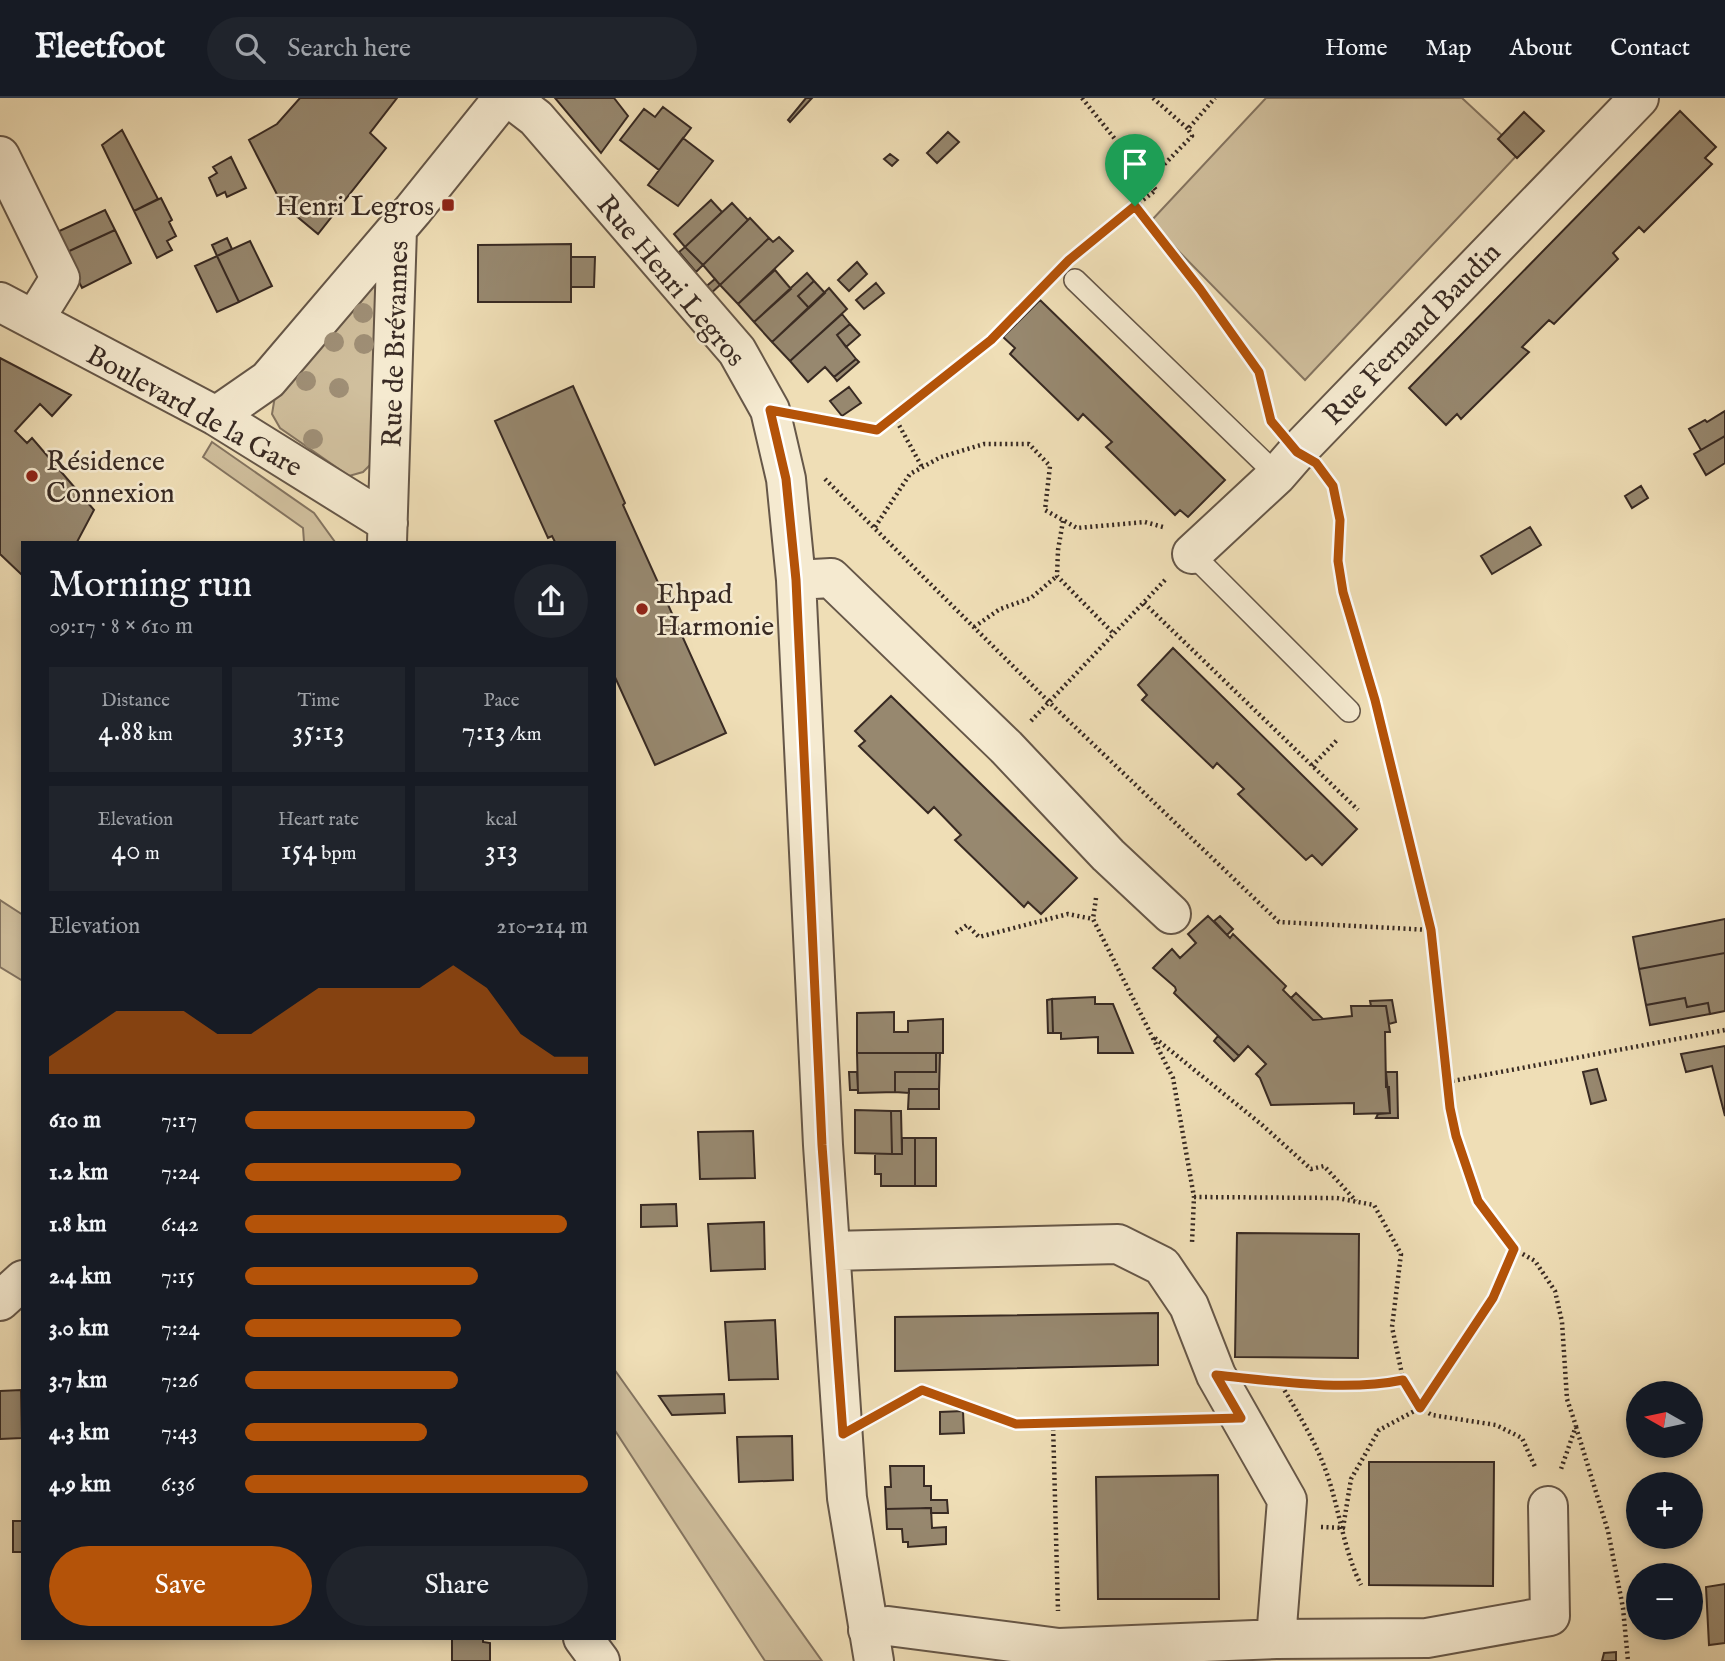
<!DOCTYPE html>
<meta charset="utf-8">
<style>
:root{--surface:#171b24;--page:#20242c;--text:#f1f3f6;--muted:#9ea1a6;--line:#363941;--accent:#b45309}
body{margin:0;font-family:"IM FELL English",serif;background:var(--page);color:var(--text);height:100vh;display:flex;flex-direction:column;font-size:26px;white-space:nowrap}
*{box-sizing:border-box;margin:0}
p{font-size:23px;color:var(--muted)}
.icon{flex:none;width:38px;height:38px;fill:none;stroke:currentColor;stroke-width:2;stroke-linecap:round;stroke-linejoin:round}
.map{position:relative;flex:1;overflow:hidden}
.drawer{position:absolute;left:21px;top:443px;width:595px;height:1099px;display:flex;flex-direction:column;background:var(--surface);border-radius:0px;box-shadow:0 4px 10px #0003}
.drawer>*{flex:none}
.needle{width:46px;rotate:279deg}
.controls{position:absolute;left:1626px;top:1283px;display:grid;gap:14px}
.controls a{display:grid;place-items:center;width:77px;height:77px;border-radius:50%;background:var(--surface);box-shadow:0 4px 10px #0003;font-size:35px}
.pin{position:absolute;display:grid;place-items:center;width:60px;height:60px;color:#fff;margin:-72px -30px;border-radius:50% 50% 50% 0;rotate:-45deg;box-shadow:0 0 7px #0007}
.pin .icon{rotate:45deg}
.round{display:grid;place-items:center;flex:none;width:74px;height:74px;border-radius:37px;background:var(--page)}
.overview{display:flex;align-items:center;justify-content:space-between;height:119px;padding:0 28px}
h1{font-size:38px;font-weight:600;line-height:52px}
.stats{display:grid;grid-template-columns:repeat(3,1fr);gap:10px;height:119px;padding:7px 28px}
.stats div{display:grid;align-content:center;border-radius:0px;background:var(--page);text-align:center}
.stats b{font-size:30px;font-weight:600}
.stats small{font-size:19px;font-weight:400}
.stats p{font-size:19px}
.chart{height:196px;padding:14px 28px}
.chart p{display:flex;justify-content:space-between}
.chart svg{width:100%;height:126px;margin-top:7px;fill:var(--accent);opacity:.7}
.action{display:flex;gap:14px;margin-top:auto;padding:14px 28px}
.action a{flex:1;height:80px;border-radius:42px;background:var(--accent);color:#fff;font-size:28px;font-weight:600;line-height:80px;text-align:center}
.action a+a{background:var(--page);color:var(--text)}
ul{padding:0 28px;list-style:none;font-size:23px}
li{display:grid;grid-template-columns:112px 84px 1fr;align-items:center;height:52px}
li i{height:18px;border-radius:9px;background:var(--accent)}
header{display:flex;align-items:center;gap:42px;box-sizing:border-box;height:98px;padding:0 35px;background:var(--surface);border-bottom:2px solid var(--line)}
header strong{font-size:33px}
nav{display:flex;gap:38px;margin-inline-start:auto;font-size:24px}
.search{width:490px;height:63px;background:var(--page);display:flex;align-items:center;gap:18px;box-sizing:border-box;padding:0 24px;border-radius:38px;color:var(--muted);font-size:26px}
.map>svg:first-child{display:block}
.green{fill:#d0bf9d;stroke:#847460;stroke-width:2}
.building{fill:#97886f;stroke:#382a23;stroke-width:2}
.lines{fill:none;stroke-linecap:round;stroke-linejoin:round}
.service-casing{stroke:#665748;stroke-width:24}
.minor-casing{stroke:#665748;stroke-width:42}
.path{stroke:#382a23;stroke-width:4.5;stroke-dasharray:2 3.5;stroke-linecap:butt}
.service{stroke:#f5ead0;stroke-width:21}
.minor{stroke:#f5ead0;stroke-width:38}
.tree{fill:#9f8f76}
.route-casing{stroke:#fff;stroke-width:14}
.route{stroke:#b45309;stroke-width:9}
.poi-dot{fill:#8f2418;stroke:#f5ead0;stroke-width:2.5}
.labels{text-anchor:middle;stroke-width:5;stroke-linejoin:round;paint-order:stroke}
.poi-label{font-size:28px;fill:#382a23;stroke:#f5ead0;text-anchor:start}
.street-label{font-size:28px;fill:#382a23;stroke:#f5ead0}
</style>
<header>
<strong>Fleetfoot</strong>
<div class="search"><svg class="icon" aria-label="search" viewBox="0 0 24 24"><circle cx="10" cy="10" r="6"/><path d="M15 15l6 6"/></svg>Search here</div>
<nav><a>Home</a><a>Map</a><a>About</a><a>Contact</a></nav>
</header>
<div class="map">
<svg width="1725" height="1563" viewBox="0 0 1725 1563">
<rect width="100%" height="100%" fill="#efdeb6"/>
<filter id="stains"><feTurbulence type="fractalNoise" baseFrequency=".00286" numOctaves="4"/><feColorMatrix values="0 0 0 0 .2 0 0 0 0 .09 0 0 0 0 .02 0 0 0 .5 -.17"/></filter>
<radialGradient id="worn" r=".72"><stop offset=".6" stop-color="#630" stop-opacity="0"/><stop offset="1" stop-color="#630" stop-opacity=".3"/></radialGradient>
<!-- green -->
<path class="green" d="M1266,0H1462L1520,54L1305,282L1150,124Z
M369,185L379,190L371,366L363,374L349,378L280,330L272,316L275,298Z
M212,344L314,415L335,444H304L303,430L203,359Z
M0,802L23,817V883L0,869Z
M614,1271L822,1563H765L614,1331Z"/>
<!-- building -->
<path class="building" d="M300,0H397L370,35L386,50L318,136L282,106L249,42L277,26Z
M555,0H614L628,18L601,55Z
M806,0H812L790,24L788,22Z
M663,9L691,30L659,72L620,42L644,11L655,19Z
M1680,13L1716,49L1705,60L1712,66L1644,134L1639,129L1613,155L1618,161L1554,226L1549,222L1522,249L1529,254L1461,321L1457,316L1446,327L1409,290Z
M1524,14L1544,33L1517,60L1498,41Z
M122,32L158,101L134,113L102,47Z
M948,34L959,44L937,65L927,55Z
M683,40L713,63L678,108L648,87Z
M890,56L898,62L892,68L884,61Z
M231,59L246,90L227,99L225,94L217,98L209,80L217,75L213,69Z
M161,100L172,122L169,124L176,138L167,143L172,152L157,160L134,113Z
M711,102L722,114L685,149L674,136Z
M732,105L748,122L703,167L685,149Z
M105,112L115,132L65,155L55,135Z
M750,120L769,140L720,187L703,167Z
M115,132L131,165L82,190L65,155Z
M779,139L793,153L738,206L720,187L769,140L773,144Z
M227,140L232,151L217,158L212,147Z
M250,143L272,188L239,204L217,158Z
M571,146V204H478V147Z
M685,149L703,167L696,174L679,154Z
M217,158L239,204L217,214L195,168Z
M571,159H595L594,189H571Z
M857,164L867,176L849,193L838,182Z
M775,172L791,191L754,224L738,206Z
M807,175L814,183L798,198L809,210L772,244L754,224Z
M715,181L720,187L709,197L703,191Z
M814,183L825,195L809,210L798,198Z
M876,185L884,195L864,211L856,202Z
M829,190L847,211L790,263L772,244Z
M1040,202L1225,382L1188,419L1180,412L1175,417L1106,349L1112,344L1083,316L1078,322L1010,256L1015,250L1003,239Z
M842,216L850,226L837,237L856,261L834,279L825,269L808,284L790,263Z
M850,226L860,237L846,249L837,237Z
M0,260L71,297L52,318L40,306L15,333L27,345L32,340L94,412L77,444H23V478L0,456Z
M856,261L859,264L837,283L834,279Z
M573,288L625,405L623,407L726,635L655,667L614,577V444H555L552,438L548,440L495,323Z
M849,289L861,305L842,318L830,303Z
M1725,313V338L1701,352L1689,331L1705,322L1707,324Z
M1725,338V365L1706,377L1694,356Z
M1641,388L1648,400L1632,410L1625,398Z
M1530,429L1541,447L1492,476L1481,458Z
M1173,550L1357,731L1322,767L1312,757L1306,762L1238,696L1244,691L1217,665L1213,670L1142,602L1147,597L1138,587Z
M891,598L1077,780L1041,816L1028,804L1024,809L955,742L961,737L934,709L928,715L859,648L865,643L855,633Z
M1208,818L1230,840L1233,836L1286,888L1283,892L1313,922L1352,918L1351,908H1386L1390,934H1385L1386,989H1389L1390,1015L1354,1016V1005L1271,1007L1260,980L1256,976L1266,966L1248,948L1239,958L1174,895L1176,892L1175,889L1153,870L1172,851L1180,860L1196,845L1188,836Z
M1220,818L1233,831L1227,837L1214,823Z
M1725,821V855L1639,871L1633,839Z
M1725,855V913L1710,916L1708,905L1687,909L1685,900L1646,907L1639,871Z
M1296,895L1323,921L1313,922L1291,900Z
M1095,899V906H1113L1133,955H1098V939L1061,941V935H1053L1052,901Z
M1685,900L1687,909L1708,905L1710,916L1650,927L1646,907Z
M1052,901L1053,935H1048L1047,902Z
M1392,902L1396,924L1389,926L1386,908H1371L1370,903Z
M894,914V934H908V923L943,921V955H857V915Z
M1218,938L1239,958L1234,963L1214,943Z
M1725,948V1018L1712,968L1686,974L1681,956Z
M857,955H936V974H895V994L858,995Z
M936,955H940L939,991H909V995L895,994V974H936Z
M1597,971L1606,1002L1591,1006L1583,974Z
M849,974H857L858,992H850Z
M1386,974H1397L1398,1020H1376L1378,1016L1390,1015Z
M909,991H939V1011H908Z
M855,1012L891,1013L892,1056L855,1055Z
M891,1013H901L902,1056H892Z
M753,1033L755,1080L700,1081L698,1034Z
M902,1040H915V1088H881V1076H875V1056H902Z
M915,1040H936V1088H915Z
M676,1106L677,1128L641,1129V1107Z
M764,1124L765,1171L711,1173L708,1126Z
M1237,1135L1359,1136L1358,1260L1235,1259Z
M1158,1215V1267L895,1273V1219Z
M775,1222L778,1281L729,1282L725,1224Z
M21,1292L22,1340L0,1341V1293Z
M724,1296L725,1315L672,1317L659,1298Z
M963,1313L964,1335L940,1336V1314Z
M792,1338L793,1382L739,1384L737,1339Z
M1369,1364H1494L1493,1488L1369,1487Z
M890,1368H924V1388H931V1402H947L948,1415H931V1410L886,1411L885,1389H891Z
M1218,1377L1219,1501H1098L1096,1379Z
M931,1410L932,1430L946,1429V1446L908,1449V1444H903L902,1431H887L886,1411Z
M13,1423H23V1454H13Z
M1725,1486V1545L1709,1547L1706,1489Z
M452,1540H483V1544L490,1545V1563H452Z
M1616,1554V1563H1602L1604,1555Z"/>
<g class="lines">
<defs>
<path id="service" d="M1075,182L1277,377
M1192,456L1349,613"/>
<path id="minor" d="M510,0L536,20L737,253L770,312L786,381L796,482L823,1047L847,1400L874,1563
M0,58L60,180L34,222
M0,204L216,318L388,425
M216,318L268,282L413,112L503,0
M387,444L397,131
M1192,456L1277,377L1297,354L1639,0
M796,482L831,480L1006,649L1108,757L1171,816
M831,1153L1118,1146L1162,1168L1189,1208L1216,1277L1287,1402L1276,1541
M0,1203L23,1182
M868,1532L888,1528L1059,1550L1276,1541L1427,1540L1550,1518L1548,1408
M583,1540L600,1563"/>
</defs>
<!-- service casing -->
<use href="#service" class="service-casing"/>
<!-- minor casing -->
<use href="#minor" class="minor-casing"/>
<!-- path -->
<path class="path" d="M1082,0L1156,92L1135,108L1200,191L1259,274L1273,326
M1153,0L1188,31
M1149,82L1192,38L1188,31L1215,0
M1079,154L1135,108
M894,318L922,369
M812,321L877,332L991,241L1045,187
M1326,378L1333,388L1341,422L1338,463L1343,494L1372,592
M825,381L1049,604L1279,824L1431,832
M1063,423L1058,452L1057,478L1114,536
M875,429L910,376L941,359L984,346H1029L1050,368L1045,412L1077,430L1145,424L1163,429
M1144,505L1358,712
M974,529L1000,511L1031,500L1057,478
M1379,618L1431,832L1450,1010L1456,1038L1478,1103L1514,1151L1535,1163L1555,1193L1562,1224L1567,1301L1576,1328L1560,1374
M1031,623L1165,482
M1312,668L1338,641
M1096,800L1093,821L1173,980L1194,1099L1192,1145
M956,835L967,827L979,839L1068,816L1093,821
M1155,940L1261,1026L1311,1071L1324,1068L1356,1103
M1447,984L1725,932
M1194,1099L1337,1100L1374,1107L1401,1156L1392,1229L1403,1281L1420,1310L1432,1317L1496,1327L1522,1340L1536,1371
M1262,1281C1308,1286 1358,1291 1403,1281
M1279,1283C1297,1314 1317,1345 1328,1379C1340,1415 1344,1453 1361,1487
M880,1315L922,1292L1016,1326L1198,1322
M1053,1325L1058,1513
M1576,1329L1608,1433L1623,1510L1628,1563
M1321,1429L1343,1430L1351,1381L1379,1332L1420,1310L1493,1200L1514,1151"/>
<!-- service -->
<use href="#service" class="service"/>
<!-- minor -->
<use href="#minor" class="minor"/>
</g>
<!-- trees -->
<g class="tree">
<circle cx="363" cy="215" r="10"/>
<circle cx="334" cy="244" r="10"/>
<circle cx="364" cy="246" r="10"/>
<circle cx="306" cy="283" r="10"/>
<circle cx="339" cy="290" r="10"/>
<circle cx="313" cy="341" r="10"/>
</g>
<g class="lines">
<defs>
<path id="route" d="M1135,108L1200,191L1259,274L1271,323L1297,354L1316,365L1333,388L1340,422L1338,463L1343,494L1375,602L1431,832L1450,1010L1456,1038L1478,1103L1514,1151L1493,1200L1420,1310L1403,1282C1345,1294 1275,1283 1216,1277L1241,1320L1016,1326L922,1292L843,1336L822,1047L796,482L786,381L770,312L877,332L991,242L1069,162Z"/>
</defs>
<!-- route casing -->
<use href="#route" class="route-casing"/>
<!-- route -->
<use href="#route" class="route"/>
</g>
<!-- markers -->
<g class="poi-dot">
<rect x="441" y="100" width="14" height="14" rx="3.5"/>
<circle cx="32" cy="378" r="7"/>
<circle cx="642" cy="511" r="7"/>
</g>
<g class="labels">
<!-- poi labels -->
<g class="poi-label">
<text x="434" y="117" text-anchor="end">Henri Legros</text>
<text x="46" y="372">Résidence<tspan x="46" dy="32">Connexion</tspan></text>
<text x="656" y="505">Ehpad<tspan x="656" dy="32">Harmonie</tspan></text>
</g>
<!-- street labels -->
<g class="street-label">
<text transform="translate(672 182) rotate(50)" y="10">Rue Henri Legros</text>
<text transform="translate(1411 235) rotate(-46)" y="10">Rue Fernand Baudin</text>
<text transform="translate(394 246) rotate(-88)" y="10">Rue de Brévannes</text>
<text transform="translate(195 312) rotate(29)" y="10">Boulevard de la Gare</text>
</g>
</g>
<rect width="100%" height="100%" filter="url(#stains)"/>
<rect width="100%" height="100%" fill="url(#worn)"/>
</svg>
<div class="controls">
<a><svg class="needle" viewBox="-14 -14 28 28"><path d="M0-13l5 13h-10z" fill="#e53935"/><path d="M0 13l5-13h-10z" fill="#9ea1a6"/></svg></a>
<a>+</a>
<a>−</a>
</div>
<div class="pin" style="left:1135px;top:108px;background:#1e9e55"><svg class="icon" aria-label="arrive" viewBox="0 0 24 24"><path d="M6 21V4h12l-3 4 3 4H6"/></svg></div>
<section class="drawer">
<div class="overview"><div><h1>Morning run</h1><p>09:17 · 8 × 610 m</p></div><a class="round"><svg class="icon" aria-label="share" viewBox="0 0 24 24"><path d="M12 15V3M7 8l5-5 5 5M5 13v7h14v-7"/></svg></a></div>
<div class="stats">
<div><p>Distance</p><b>4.88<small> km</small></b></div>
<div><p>Time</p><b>35:13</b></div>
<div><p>Pace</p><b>7:13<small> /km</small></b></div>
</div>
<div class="stats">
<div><p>Elevation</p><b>40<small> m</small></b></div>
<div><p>Heart rate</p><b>154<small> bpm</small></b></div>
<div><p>kcal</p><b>313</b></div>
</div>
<div class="chart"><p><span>Elevation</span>210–214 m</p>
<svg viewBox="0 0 160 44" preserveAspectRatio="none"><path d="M0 44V38L10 30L20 22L30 22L40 22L50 30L60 30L70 22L80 14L90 14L100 14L110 14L120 6L130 14L140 30L150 38L160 38V44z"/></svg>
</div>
<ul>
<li><b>610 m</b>7:17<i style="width:67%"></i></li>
<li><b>1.2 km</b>7:24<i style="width:63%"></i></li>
<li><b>1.8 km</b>6:42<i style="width:94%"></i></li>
<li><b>2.4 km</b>7:15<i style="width:68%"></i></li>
<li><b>3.0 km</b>7:24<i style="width:63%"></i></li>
<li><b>3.7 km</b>7:26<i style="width:62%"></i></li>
<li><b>4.3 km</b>7:43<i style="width:53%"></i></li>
<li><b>4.9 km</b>6:36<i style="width:100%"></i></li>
</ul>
<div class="action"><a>Save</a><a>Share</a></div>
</section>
</div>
